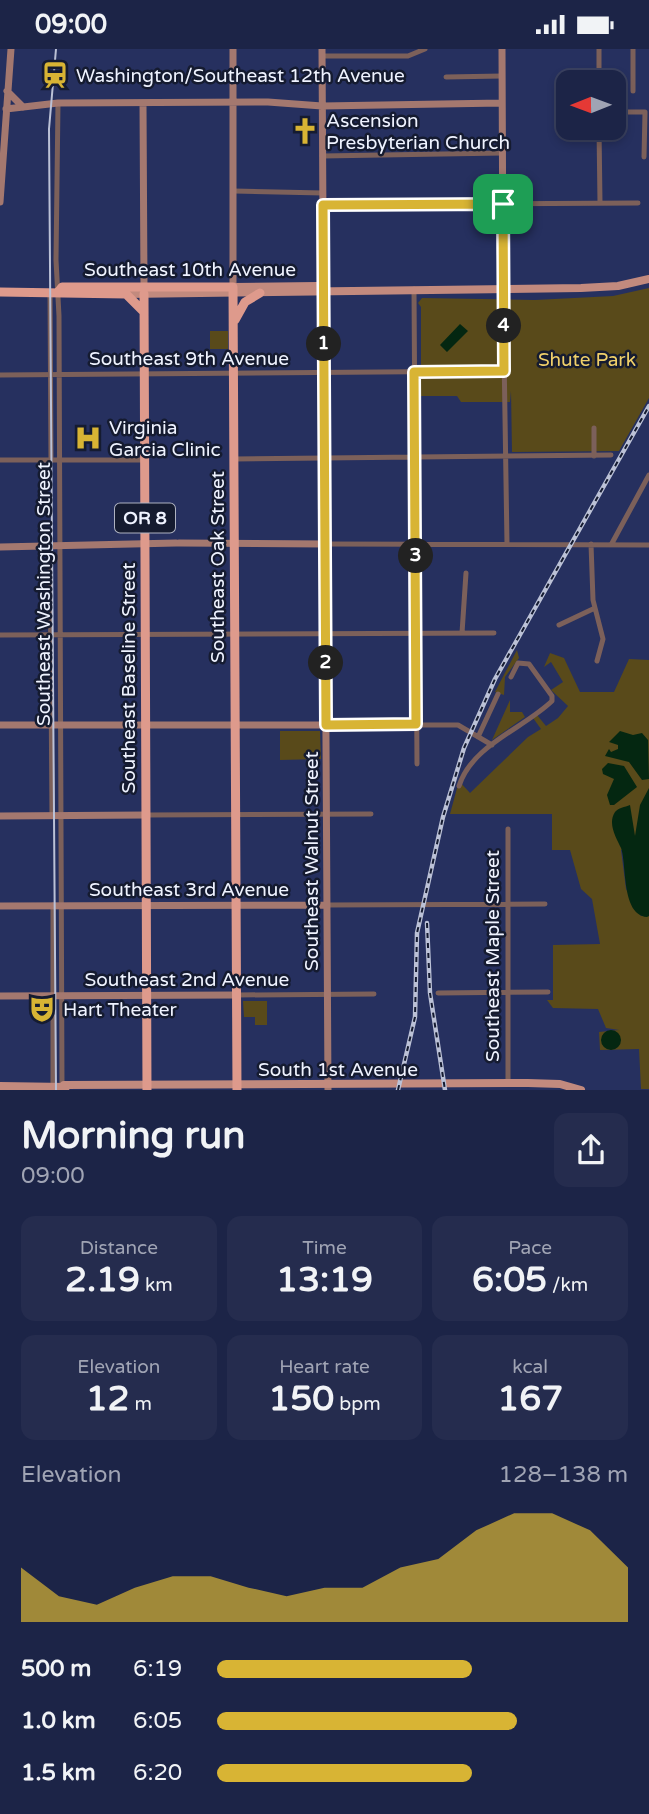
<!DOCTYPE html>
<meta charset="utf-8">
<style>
:root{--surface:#1c2447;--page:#252c4e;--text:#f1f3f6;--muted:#a0a4b4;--line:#3a4160;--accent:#d8b434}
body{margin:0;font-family:"Varela Round",sans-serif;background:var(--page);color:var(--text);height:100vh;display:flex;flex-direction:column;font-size:26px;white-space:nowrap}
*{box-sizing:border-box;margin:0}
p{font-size:23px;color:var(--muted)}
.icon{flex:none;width:38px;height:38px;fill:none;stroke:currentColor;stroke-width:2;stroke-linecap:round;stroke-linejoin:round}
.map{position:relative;height:1041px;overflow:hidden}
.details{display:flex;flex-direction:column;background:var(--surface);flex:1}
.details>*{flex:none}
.needle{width:46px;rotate:269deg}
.buttons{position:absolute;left:556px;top:21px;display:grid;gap:14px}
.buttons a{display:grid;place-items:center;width:70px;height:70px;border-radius:14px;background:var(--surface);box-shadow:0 4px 10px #0003,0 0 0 2px var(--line);font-size:35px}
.pin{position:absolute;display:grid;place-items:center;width:60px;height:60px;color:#fff;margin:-30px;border-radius:14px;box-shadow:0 4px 10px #0006}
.km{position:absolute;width:35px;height:35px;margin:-18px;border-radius:50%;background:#222;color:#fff;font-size:19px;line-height:35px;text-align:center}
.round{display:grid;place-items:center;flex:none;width:74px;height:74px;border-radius:14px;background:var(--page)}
.head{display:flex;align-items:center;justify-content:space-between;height:119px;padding:0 21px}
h1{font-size:38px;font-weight:700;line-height:52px}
.figures{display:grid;grid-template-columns:repeat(3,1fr);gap:10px;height:119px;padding:7px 21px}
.figures div{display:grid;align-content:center;border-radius:14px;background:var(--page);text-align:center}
.figures b{font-size:35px;font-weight:700}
.figures small{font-size:19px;font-weight:400}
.figures p{font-size:19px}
.chart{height:196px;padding:14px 21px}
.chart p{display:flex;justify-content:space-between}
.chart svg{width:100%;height:126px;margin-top:7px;fill:var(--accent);opacity:.7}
ul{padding:0 21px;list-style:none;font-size:23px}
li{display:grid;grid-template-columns:112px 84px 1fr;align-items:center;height:52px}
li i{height:18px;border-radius:9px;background:var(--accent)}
.status{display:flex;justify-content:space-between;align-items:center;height:49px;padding:0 35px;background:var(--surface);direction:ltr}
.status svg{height:19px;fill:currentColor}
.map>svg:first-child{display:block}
.green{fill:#594a1a}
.water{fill:#042711}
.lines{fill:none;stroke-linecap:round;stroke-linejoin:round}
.street{stroke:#7c605a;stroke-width:5}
.secondary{stroke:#a4786f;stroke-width:7}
.primary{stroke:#c28a7e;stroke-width:8}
.highway{stroke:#de9a8c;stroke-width:9}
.tram{stroke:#bbc1d6;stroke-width:2}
.rail-casing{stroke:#bbc1d6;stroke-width:4.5}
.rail{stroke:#151b30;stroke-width:2;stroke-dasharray:5;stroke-linecap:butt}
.route-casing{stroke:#fff;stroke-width:14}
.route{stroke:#d8b434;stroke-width:9}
.labels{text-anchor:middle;stroke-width:5;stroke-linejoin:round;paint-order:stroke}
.shield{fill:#151b30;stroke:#aeb2c1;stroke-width:2}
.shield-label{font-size:18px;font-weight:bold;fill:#eff3ff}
.poi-label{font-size:19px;fill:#eff3ff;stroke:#151b30;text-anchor:start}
.street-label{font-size:19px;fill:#eff3ff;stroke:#151b30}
.park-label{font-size:19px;fill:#f0d06a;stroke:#151b30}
</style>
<div class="status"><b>09:00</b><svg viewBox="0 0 49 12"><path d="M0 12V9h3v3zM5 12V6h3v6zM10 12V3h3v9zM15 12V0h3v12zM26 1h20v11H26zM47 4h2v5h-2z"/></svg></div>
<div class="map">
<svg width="649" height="1041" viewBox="0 0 649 1041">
<rect width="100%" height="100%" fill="#26305f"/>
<!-- green -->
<path class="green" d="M649,239V349L619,402L512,403L511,342L510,353H461L457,347H421V258L418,254L422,249L535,251L613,247Z
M210,282H228V300H210Z
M517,601L519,609L505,628L504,646L495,643Z
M550,604L564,609L580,643H614L629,610L649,611V800L621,801L626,840L641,867H649V1040H641L639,1000L600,1001L599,983L619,981L606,979L598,960L553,959L547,951H553V896L600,895L592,850L581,840L570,801H552V765H450L459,732L470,744L528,688L541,680L533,669L537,666L546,677L558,669L568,657L551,641L563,633L551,613L544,618Z
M510,651V663H522L525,668L492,691Z
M280,682H320L321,710L280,711Z
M243,952H267V976H255V968H244Z"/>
<!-- water -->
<path class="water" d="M460,275L468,282L447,303L440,296Z
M620,682L633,686L642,684L648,691L649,730L642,731L629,713L605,707L609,700L611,703L618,700V696L609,693Z
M608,714L624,717L637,738L614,756H610L607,746L614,730L603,725L602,720Z
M649,739V867L647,868C621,866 627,815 621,799C617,790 607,775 615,763C618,759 625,758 630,756L635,787L640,756Z
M601 991a10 10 0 1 1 20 0a10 10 0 1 1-20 0Z"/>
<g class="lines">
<!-- street -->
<path class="street" d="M599,0V33
M633,0V42
M322,7H408L425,0
M446,28L502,27
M58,54L56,211L59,267L62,1037
M614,63H645L644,108
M599,79L600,154
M322,107L503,104
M234,142L323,144
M323,156L638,154
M414,240L417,715
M503,240L507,495
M50,243L51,411
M0,326L504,322
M594,379V407
M234,410L611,406
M0,411H145
M325,495L649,496
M591,495L593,551L603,590L597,612
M611,496L649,426
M50,497L52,766
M559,576L595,559
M462,584L466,524
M0,586L494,584
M326,676H458L492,696
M478,688L498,645
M459,737C472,696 523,680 552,652V647L529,615L518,614L511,628
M146,766L371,765
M508,780V1034
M53,856V1039
M327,856L545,855
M438,944L548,943
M237,946L374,945"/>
<!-- secondary -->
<path class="secondary" d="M322,0L328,1041
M502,0L503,240
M7,42L23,58
M143,54L144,237
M6,60L58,54L268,53L322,57L502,54
M0,153L11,0
M233,238V0
M179,494L325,495
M0,498L176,494
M0,676H326
M0,767L146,766
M0,857L327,856
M0,947L237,946"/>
<!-- primary -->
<path class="primary" d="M233,238L318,237L323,241
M126,245L581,239L618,237L649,230
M64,1036L528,1034L560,1035L581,1041
M0,1037L66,1038"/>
<!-- highway -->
<path class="highway" d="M0,243L126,245L144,263
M58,243L62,238H233L237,1041
M144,245L147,1041
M235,271L245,253L260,244"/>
<!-- tram -->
<path class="tram" d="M56,0L49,80L56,1041"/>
<defs>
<path id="rail" d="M427,874L430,944L445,1041
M398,1041L415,968L417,884L443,768L464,699L495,630L649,357"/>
</defs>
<!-- rail casing -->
<use href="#rail" class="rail-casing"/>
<!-- rail -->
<use href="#rail" class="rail"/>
</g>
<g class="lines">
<defs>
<path id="route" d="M503,155L504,322L414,323L416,675L326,676L323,156Z"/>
</defs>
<!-- route casing -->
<use href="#route" class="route-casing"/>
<!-- route -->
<use href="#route" class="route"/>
</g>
<!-- icons -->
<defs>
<symbol id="station-bare" viewBox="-9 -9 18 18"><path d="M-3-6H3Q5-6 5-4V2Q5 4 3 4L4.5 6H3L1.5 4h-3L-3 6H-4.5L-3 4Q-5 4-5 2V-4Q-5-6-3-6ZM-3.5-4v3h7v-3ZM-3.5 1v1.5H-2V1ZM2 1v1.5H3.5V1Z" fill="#d8b434" stroke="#151b30" stroke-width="2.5" paint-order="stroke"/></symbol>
<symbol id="church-bare" viewBox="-9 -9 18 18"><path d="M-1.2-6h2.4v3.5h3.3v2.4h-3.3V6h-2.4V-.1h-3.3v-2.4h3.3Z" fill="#d8b434" stroke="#151b30" stroke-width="2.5" paint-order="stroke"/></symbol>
<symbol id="hospital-bare" viewBox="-9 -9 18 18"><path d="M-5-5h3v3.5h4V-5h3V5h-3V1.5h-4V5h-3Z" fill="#d8b434" stroke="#151b30" stroke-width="2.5" paint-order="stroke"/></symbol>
<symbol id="theatre-bare" viewBox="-9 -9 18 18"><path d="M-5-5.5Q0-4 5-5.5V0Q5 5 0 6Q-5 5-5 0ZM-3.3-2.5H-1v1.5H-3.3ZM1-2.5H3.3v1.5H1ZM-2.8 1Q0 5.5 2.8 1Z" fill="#d8b434" stroke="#151b30" stroke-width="2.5" paint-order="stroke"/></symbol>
</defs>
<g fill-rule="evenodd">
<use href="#station-bare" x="36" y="7" width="38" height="38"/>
<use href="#church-bare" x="286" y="63" width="38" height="38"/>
<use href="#hospital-bare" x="69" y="370" width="38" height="38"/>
<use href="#theatre-bare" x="23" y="941" width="38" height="38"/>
</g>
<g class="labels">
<!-- shield labels -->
<rect class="shield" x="115" y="454.5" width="60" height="29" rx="5"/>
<g class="shield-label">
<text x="145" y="475">OR 8</text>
</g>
<!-- poi labels -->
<g class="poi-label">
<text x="76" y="33">Washington/Southeast 12th Avenue</text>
<text x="326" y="78">Ascension<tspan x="326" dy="22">Presbyterian Church</tspan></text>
<text x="109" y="385">Virginia<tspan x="109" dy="22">Garcia Clinic</tspan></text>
<text x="63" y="967">Hart Theater</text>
</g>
<!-- street labels -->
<g class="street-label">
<text x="190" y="227">Southeast 10th Avenue</text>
<text x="189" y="316">Southeast 9th Avenue</text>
<text transform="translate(217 518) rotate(-90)" y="7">Southeast Oak Street</text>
<text transform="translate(43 545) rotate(-90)" y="7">Southeast Washington Street</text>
<text transform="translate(128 629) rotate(-90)" y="7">Southeast Baseline Street</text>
<text transform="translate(311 812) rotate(-90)" y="7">Southeast Walnut Street</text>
<text x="189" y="847">Southeast 3rd Avenue</text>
<text transform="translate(492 907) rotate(-90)" y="7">Southeast Maple Street</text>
<text x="187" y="937">Southeast 2nd Avenue</text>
<text x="338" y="1027">South 1st Avenue</text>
</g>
<!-- park labels -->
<g class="park-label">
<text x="587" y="317">Shute Park</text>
</g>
</g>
</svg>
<div class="buttons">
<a><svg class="needle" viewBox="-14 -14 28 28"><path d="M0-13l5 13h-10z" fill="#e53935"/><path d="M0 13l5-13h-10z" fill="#a0a4b4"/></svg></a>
</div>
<div class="pin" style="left:503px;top:155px;background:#1e9e55"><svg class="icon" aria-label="arrive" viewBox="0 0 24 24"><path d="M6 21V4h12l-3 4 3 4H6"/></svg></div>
<b class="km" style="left:324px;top:295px">1</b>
<b class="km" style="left:326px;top:614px">2</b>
<b class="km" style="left:416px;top:507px">3</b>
<b class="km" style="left:504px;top:277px">4</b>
</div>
<section class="details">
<div class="head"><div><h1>Morning run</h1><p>09:00</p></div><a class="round"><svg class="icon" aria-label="share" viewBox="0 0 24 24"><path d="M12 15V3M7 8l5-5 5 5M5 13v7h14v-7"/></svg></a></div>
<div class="figures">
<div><p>Distance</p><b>2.19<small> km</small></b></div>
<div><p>Time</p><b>13:19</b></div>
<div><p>Pace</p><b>6:05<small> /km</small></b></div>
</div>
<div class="figures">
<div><p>Elevation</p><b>12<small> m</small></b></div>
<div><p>Heart rate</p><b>150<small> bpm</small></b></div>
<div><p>kcal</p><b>167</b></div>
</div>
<div class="chart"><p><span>Elevation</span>128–138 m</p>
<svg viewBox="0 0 160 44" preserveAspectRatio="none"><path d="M0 44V25L10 35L20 38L30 32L40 28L50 28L60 32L70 35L80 32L90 32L100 25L110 22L120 12L130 6L140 6L150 12L160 25V44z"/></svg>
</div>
<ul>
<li><b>500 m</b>6:19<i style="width:62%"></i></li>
<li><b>1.0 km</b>6:05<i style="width:73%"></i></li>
<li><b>1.5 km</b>6:20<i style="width:62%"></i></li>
</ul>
</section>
